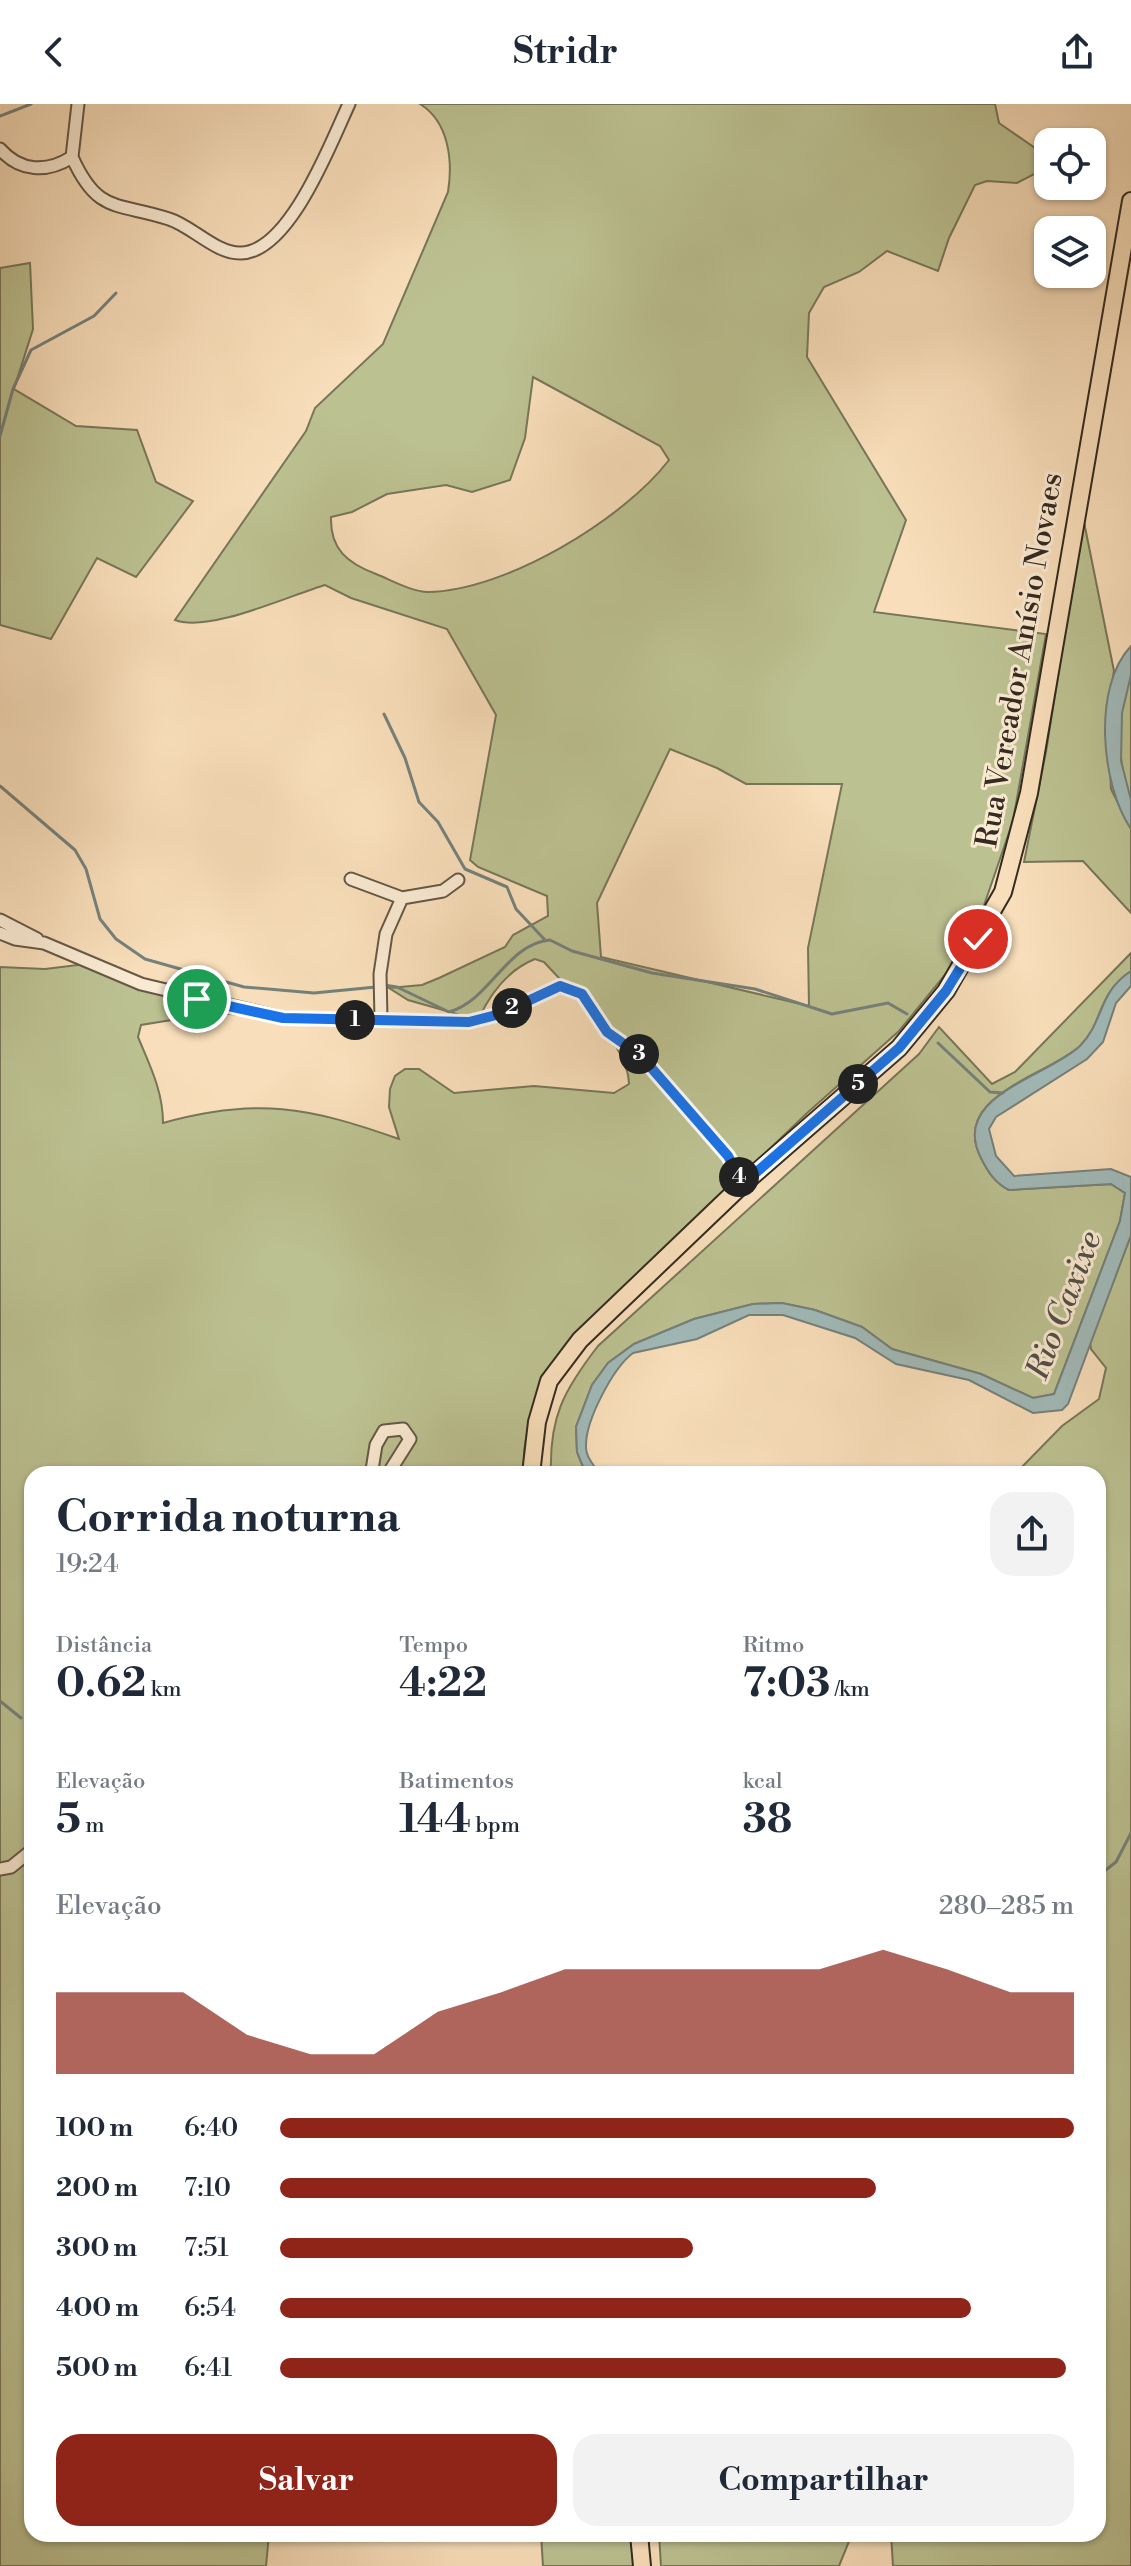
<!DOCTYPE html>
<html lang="pt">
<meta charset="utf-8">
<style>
:root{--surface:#fff;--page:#f2f2f3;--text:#1f2937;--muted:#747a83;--accent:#8f2418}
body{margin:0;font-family:"Libre Bodoni",serif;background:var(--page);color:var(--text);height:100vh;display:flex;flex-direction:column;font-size:30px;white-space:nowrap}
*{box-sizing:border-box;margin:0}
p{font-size:26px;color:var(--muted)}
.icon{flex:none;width:44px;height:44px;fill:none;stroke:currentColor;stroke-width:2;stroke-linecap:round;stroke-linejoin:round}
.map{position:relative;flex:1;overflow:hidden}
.details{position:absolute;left:24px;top:1362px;width:1082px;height:1076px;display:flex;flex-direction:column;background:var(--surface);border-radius:24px;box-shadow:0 2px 6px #0004}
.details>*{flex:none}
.fabs{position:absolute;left:1034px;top:24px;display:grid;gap:16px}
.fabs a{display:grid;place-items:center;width:72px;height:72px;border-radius:16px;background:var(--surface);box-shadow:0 2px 6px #0004;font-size:40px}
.pin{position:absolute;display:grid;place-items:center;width:68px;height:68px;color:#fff;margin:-34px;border:4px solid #fff;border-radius:50%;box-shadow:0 2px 8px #0007}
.km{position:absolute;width:40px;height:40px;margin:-20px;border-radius:50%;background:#222;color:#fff;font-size:22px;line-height:40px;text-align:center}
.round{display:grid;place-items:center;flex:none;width:84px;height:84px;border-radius:24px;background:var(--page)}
.summary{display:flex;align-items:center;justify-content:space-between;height:136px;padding:0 32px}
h1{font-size:44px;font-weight:800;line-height:60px}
.metrics{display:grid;grid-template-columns:repeat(3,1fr);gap:12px;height:136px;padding:8px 32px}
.metrics div{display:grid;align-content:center}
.metrics b{font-size:40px;font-weight:800}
.metrics small{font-size:22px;font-weight:400}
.metrics p{font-size:22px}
.chart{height:224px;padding:16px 32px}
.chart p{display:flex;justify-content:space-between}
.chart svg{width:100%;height:144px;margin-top:8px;fill:var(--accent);opacity:.7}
.cta{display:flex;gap:16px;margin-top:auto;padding:16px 32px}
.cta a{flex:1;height:92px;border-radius:24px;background:var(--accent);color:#fff;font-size:32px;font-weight:800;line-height:92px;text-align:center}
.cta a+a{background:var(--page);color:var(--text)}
ul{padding:0 32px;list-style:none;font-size:26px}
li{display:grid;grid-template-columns:128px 96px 1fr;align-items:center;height:60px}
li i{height:20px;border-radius:10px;background:var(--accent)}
header{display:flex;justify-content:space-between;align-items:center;height:104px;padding:0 32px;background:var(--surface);font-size:36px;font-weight:800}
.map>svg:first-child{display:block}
.green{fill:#bcc191;stroke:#787659;stroke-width:2;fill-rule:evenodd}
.water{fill:#a1bab9;stroke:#75817c;stroke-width:2}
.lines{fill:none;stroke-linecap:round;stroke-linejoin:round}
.stream{stroke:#75817c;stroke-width:3}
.minor-casing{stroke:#655847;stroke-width:15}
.primary-casing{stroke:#342b21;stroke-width:20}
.minor{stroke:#faead2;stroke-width:11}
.primary{stroke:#f8deba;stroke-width:16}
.route-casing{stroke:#fff;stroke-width:16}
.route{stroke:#1a73e8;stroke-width:10}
.labels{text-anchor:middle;stroke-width:6;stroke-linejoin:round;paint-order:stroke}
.street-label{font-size:30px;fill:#342b21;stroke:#faead2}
.water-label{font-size:32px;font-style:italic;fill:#4f4f47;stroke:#faead2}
</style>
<header><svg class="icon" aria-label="back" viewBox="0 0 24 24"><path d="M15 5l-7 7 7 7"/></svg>Stridr<svg class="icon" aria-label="share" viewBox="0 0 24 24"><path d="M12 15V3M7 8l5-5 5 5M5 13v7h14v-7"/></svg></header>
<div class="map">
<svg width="1131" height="2462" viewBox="0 0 1131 2462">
<rect width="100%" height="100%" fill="#f8deba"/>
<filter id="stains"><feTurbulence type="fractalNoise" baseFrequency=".0025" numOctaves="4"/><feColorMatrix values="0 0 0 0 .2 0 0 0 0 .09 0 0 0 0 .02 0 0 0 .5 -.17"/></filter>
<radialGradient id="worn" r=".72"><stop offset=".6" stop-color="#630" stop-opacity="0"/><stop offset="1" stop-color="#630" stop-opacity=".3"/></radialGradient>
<!-- green -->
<path class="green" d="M420,0H995L999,19L1048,53V63L1017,79L987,77L975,81L949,134L938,167L887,147L859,168L824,183L809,209L807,253L906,416L874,508L1046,530L1013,717L980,813L953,861L899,927L806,1010L568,1238C544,1275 520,1324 524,1370H32V2430H269L266,2462H0V863L45,865L94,859L244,911L215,909L141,921L138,933C150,962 163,987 163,1019C256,993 309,1003 399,1035L389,1003L390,985L395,972L405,965H419L454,989L534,982L614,989L629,980C628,939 571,888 544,858L535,855C507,866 490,890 478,916L408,896L389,884L422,881L439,874L505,843L513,831L548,812L547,792L478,763L470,756L496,611L447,525L351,494L325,481C288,492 209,529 175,516L306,327L315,304L383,240L448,88C453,57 449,18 420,0ZM533,273L660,342L669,356C623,416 505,487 428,488C412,488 391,476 376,470C347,459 330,445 331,413L352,408L387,390L446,381L472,388L510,376L525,334ZM670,645L717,664L746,680H842L808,844L809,902L601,853L597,799Z
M30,159L33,225L14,285L76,322L137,326L156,378L193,397L136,473L97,454L51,535L0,521V164Z
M1083,413L1114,567L1107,608L1111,685L1131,725V809L1083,757L1024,758L1046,648Z
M1131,571V696C1117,659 1115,607 1131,571Z
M1131,849V867C1096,891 1104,918 1080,942C1047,972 949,992 981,1054C988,1068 995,1079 1009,1086L1111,1080L1125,1089L1120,1117L1054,1290L1033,1294L981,1270L892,1245L862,1223L815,1206L782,1199L753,1200L694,1215L634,1240L608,1259L592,1281L576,1323L577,1348L586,1370H551C549,1313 564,1286 598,1242L919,950L939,923L992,980L1015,968Z
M1131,1131V2462H893L891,2430H1098V1370H1015L1062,1322L1099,1295L1106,1264L1091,1245L1090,1238Z
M541,2430H641L643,2462H543Z
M659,2430H852L839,2462H661Z"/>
<!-- water -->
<path class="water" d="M1131,542V571L1122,609L1121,657L1131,696V725C1101,681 1092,583 1131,542Z
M1131,867V882L1116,899L1103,938L1087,955L996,1013L989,1025L996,1052L1014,1072L1111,1065L1131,1073V1131L1068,1300L1062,1306L1033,1309L969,1276L896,1260L855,1234L783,1211H749L697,1235L633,1249C613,1264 585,1317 586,1343C586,1353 594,1362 600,1370H586L577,1348L576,1323L592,1281L608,1259L634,1240L694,1215L753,1200L782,1199L815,1206L862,1223L892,1245L981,1270L1033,1294L1054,1290L1120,1117L1125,1089L1111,1080L1009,1086C995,1079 988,1068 981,1054C949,992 1048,973 1080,942C1104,918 1098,888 1131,867Z"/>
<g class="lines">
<!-- stream -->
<path class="stream" d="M0,12L31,0
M0,332L13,285L31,246L94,212L116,189
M384,610L405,654L419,698L438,718L465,765L507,783L516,805L545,836
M0,682L75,746L86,765L100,815L116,835L145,855L244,883L314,889L376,883
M384,881L397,883L449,908C491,896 506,840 550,836L572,847L652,869L755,885L832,910L888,899L907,910
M938,939L990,988L1003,989
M0,1597L21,1614
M1098,1772L1116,1758L1131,1729"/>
<defs>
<path id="minor" d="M0,45C20,68 47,69 72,53L78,0
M72,53C98,111 118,98 169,115C192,122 216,150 241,149C290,148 331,38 349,0
M351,775L402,794
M0,816L37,835
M0,829L15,835L44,839L141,880L283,914L469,918L500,910L560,882L582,890L607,928L641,952L728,1052L743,1080
M381,914L380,870L386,830L402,794L443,787L458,776
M366,1370L372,1366L376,1341L384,1327L403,1325L410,1335L388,1370
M0,1765L11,1763L32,1746"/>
<path id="primary" d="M531,1370L537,1318L549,1277L580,1236L743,1080L899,944L946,887L1003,788L1029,689L1131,97
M639,2430L642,2462"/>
</defs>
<!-- minor casing -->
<use href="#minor" class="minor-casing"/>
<!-- primary casing -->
<use href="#primary" class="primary-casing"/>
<!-- minor -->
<use href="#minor" class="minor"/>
<!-- primary -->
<use href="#primary" class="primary"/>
</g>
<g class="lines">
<defs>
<path id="route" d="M197,895L283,914L469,918L500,910L560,882L582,890L607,928L641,952L728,1052L743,1080L899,944L946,887L978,835"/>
</defs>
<!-- route casing -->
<use href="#route" class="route-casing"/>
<!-- route -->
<use href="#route" class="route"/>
</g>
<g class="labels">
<!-- street labels -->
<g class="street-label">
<text transform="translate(1019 556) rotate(-80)" y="10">Rua Vereador Anísio Novaes</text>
</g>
<!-- water labels -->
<g class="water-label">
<text transform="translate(1063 1201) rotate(-69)" y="11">Rio Caxixe</text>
</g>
</g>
<rect width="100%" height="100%" filter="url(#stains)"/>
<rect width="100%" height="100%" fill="url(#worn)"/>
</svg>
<div class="fabs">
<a><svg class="icon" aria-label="locate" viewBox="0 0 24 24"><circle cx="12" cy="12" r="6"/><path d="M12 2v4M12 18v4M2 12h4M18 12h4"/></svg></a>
<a><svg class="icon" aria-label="layers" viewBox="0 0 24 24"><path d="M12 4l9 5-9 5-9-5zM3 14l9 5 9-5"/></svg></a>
</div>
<div class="pin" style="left:197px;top:895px;background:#1e9e55"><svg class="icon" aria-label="arrive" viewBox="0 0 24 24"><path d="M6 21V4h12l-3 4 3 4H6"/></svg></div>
<div class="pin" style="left:978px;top:835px;background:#d93025"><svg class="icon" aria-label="check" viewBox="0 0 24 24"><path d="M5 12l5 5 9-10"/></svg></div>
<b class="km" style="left:355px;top:916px">1</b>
<b class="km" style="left:512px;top:904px">2</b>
<b class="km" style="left:639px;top:950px">3</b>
<b class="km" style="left:739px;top:1073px">4</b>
<b class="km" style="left:858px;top:980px">5</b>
<section class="details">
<div class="summary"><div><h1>Corrida noturna</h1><p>19:24</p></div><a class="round"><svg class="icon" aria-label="share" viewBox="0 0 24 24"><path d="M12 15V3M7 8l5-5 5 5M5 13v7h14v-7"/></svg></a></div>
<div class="metrics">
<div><p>Distância</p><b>0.62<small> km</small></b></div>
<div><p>Tempo</p><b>4:22</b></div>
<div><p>Ritmo</p><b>7:03<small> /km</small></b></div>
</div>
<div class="metrics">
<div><p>Elevação</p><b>5<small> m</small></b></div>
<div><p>Batimentos</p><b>144<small> bpm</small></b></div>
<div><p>kcal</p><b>38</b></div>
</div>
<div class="chart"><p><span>Elevação</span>280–285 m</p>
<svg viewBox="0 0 160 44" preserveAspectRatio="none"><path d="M0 44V19L10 19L20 19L30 32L40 38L50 38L60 25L70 19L80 12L90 12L100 12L110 12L120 12L130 6L140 12L150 19L160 19V44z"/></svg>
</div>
<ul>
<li><b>100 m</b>6:40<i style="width:100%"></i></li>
<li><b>200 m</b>7:10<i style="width:75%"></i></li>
<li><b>300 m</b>7:51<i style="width:52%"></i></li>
<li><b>400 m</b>6:54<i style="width:87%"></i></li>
<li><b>500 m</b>6:41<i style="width:99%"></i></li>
</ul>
<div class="cta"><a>Salvar</a><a>Compartilhar</a></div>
</section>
</div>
